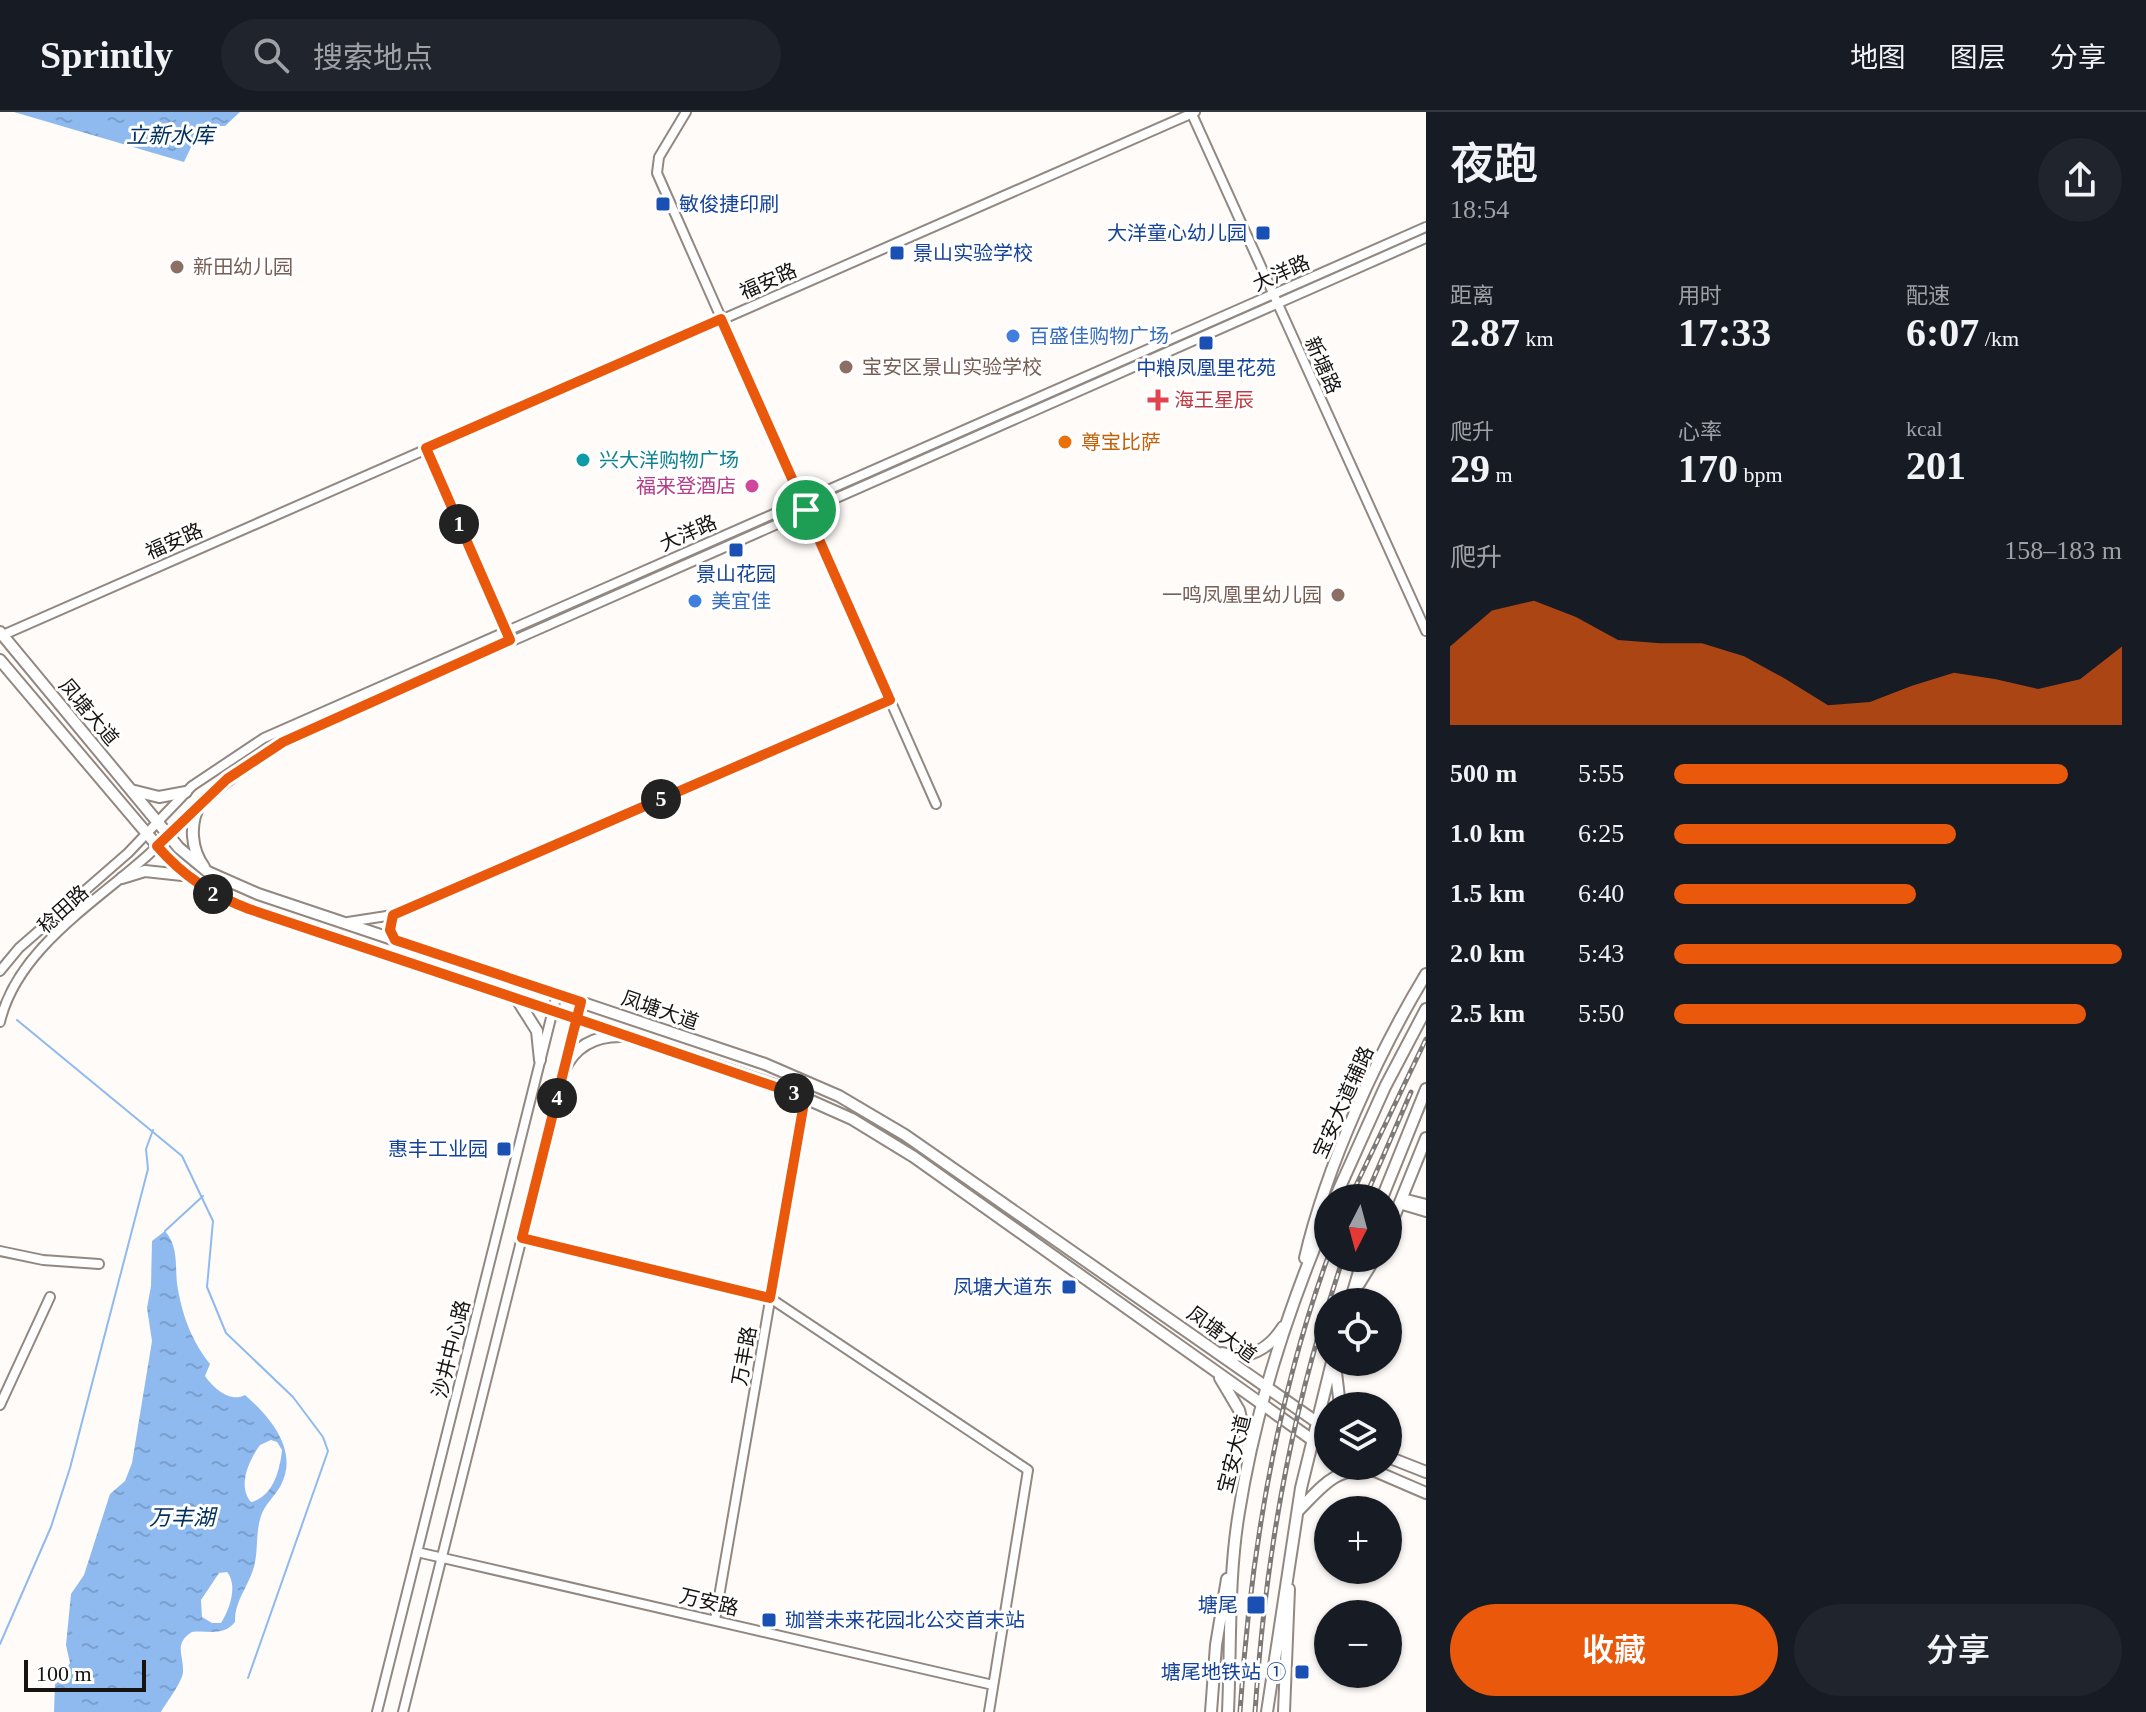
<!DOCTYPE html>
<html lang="zh">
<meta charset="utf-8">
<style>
:root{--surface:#171b24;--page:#20242c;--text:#f1f3f6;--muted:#9ea1a6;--line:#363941;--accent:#ea580c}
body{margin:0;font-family:"Times New Roman","Noto Sans SC",serif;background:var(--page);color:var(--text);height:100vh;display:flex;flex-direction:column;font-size:30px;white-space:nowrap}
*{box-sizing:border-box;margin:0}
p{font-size:26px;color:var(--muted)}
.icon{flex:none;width:44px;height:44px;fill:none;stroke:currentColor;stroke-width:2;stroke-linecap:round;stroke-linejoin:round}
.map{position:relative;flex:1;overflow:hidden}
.details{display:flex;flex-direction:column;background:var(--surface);width:720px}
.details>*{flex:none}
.needle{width:52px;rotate:186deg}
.tools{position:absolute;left:1314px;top:1072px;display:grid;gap:16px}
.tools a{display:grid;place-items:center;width:88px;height:88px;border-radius:50%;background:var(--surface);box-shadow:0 2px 6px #0004;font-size:40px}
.scale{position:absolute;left:24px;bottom:20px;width:122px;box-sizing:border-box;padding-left:8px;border:4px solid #171311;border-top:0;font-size:22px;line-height:28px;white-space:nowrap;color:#171311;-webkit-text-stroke:6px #fff;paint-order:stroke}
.pin{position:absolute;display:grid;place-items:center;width:68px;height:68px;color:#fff;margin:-34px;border:4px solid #fff;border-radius:50%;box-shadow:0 2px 8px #0007}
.km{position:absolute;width:40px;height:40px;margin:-20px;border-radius:50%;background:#222;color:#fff;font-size:22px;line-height:40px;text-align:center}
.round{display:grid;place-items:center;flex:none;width:84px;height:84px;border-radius:42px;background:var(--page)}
.head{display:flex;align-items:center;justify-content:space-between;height:136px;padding:0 24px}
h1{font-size:44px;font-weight:600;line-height:60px}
.stats{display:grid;grid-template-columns:repeat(3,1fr);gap:12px;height:136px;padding:8px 24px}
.stats div{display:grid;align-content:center}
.stats b{font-size:40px;font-weight:600}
.stats small{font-size:22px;font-weight:400}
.stats p{font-size:22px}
.chart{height:224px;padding:16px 24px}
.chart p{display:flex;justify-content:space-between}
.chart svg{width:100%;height:144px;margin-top:8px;fill:var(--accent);opacity:.7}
.action{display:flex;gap:16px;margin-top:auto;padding:16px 24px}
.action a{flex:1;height:92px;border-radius:48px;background:var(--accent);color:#fff;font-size:32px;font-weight:600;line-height:92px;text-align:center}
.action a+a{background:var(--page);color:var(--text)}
ul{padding:0 24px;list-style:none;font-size:26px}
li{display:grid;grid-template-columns:128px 96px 1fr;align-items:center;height:60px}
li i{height:20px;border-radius:10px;background:var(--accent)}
header{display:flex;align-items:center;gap:48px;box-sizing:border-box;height:112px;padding:0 40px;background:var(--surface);border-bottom:2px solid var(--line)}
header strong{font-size:38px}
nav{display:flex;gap:44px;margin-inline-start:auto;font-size:28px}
.search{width:560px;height:72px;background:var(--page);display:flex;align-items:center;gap:20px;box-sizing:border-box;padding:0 28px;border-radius:44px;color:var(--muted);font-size:30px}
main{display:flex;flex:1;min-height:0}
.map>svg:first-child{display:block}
.water{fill:url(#water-ripples);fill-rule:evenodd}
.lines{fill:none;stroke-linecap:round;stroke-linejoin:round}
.stream{stroke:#8ebaf0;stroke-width:2}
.minor-casing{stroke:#928882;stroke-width:12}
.major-casing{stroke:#928882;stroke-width:14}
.minor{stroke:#fff;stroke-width:8}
.major{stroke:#fff;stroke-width:10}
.rail-casing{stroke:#7e7a77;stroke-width:5}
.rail{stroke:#fff;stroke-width:2;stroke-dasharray:6;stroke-linecap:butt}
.route-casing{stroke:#fff;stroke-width:16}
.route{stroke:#ea580c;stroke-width:10}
.transit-dot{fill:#1a4fb4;stroke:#fff;stroke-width:3}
.education-dot{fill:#8d6e63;stroke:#fff;stroke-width:3}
.shop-dot{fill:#3f7fe0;stroke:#fff;stroke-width:3}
.health-dot{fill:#e0444e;stroke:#fff;stroke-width:3}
.food-dot{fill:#e8710a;stroke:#fff;stroke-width:3}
.culture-dot{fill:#0f9aa8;stroke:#fff;stroke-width:3}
.hotel-dot{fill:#d1479c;stroke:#fff;stroke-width:3}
.labels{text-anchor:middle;stroke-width:6;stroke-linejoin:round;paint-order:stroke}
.transit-label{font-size:20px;fill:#164399;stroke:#fff;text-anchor:end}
.education-label{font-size:20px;fill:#785e54;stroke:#fff;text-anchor:start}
.street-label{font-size:20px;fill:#171311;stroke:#fff}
.shop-label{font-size:20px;fill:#366cbe;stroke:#fff;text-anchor:start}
.health-label{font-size:20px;fill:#be3a42;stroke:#fff;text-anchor:start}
.food-label{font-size:20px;fill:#c56008;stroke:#fff;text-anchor:start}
.culture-label{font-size:20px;fill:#0d838f;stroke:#fff;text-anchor:start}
.hotel-label{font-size:20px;fill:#b23c85;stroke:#fff;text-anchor:end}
.water-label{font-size:22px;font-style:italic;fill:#023160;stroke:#fff}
</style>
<header>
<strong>Sprintly</strong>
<div class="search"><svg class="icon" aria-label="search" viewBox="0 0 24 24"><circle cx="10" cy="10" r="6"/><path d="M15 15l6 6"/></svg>搜索地点</div>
<nav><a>地图</a><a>图层</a><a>分享</a></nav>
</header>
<main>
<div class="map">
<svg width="1426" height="1600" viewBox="0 0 1426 1600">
<defs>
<pattern id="water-ripples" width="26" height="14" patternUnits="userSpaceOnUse" patternTransform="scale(2)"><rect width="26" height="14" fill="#8ebaf0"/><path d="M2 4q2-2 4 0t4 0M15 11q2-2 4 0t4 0" fill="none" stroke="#7a9fcd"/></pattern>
</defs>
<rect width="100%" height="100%" fill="#fffbf8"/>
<!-- water -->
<path class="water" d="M14,0H240L225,14H201L184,50Z
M165,1119C180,1136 174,1157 178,1178C183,1206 193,1231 210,1252L205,1264C214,1277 231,1291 245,1283C270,1305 299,1338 281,1373C276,1383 264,1393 261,1404C255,1421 259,1441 253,1458C247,1476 234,1491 235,1510C222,1525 209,1518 192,1520C173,1532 184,1543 183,1560C182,1571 167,1589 161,1600H54L55,1572L70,1551L66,1533L71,1482L84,1463L110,1382L125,1369L132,1351L152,1229L147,1196L151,1174L152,1129ZM271,1328L277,1330L282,1338C280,1358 273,1385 251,1390C237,1374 249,1348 260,1333ZM227,1460C238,1473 230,1497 221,1511H212L202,1505L201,1488L219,1461Z"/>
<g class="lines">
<!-- stream -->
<path class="stream" d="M17,908L182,1044L213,1109L207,1175L226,1221L293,1285L323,1325L328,1339L248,1566
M165,1119L203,1084
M0,1532L51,1415L70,1356L148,1057L146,1037L153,1018"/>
<defs>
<path id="minor" d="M686,0L659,45L657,61L936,692
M1191,0L1426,519
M426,336L508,522
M3,523L1195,0
M393,803L390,818L395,828
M348,810L393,803L890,588
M0,859L19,836L128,741L192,674L264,626L1426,115
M0,910C17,837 96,790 148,743C192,702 231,661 283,630L1426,126
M1402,1086L1426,1092
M1399,1092L1426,1100
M522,1126L770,1186L1028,1358L989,1600
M0,1139L43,1148L99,1152
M0,1293L50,1185
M417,1440L993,1573
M715,1508L805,985
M377,1600L557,882
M403,1600L581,890"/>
<path id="major" d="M0,520L179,736L208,760L258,782L765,952L839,984L905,1023L1328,1318
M0,548L171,750L207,778L249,797L780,975L852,1007L914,1045L1328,1339
M131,678L159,685L186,680
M200,692C189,712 191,737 204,755
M122,766L145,759L182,763
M518,889L537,919L540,948
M564,958C575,934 595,924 620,924
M1335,1086L1385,975L1426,897
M1382,1086L1426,977
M1388,1120L1426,1026
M1305,1146C1326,1055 1377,943 1426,862
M1359,1172L1375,1146
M1350,1190L1363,1146
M1222,1241C1248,1249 1269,1237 1283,1215
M1335,1252L1340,1294
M1220,1266L1239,1298L1249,1339
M1388,1345L1426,1360
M1368,1356L1426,1381
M1298,1399C1323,1374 1335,1354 1374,1359
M1211,1600L1216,1533L1227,1467
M1228,1600C1231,1534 1228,1465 1239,1400C1255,1299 1288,1197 1328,1103
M1267,1600L1301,1376L1332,1250
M1284,1600L1289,1477"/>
</defs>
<!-- minor casing -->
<use href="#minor" class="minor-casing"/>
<!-- major casing -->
<use href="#major" class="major-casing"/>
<!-- minor -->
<use href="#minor" class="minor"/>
<!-- major -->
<use href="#major" class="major"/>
<defs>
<path id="rail" d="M1350,1086L1426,927
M1365,1086L1411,980
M1329,1190L1343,1146
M1240,1600C1250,1445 1275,1291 1328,1145
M1255,1600C1264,1461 1286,1325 1328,1192"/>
</defs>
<!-- rail casing -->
<use href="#rail" class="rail-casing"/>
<!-- rail -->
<use href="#rail" class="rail"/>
</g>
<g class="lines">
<defs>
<path id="route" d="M806,398L721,207L426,336L510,528L283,630L227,667L157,734C183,764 212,783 249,797L509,884C536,893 563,902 589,911L805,985L770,1186L522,1126L573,921L581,890L395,828L390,818L393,803L890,588L806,398"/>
</defs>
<!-- route casing -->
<use href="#route" class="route-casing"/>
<!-- route -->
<use href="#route" class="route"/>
</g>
<!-- markers -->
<g class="transit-dot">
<rect x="655" y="84" width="16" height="16" rx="4"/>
<rect x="1255" y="113" width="16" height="16" rx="4"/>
<rect x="889" y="133" width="16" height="16" rx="4"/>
<rect x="1198" y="223" width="16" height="16" rx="4"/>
<rect x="728" y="430" width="16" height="16" rx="4"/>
<rect x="496" y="1029" width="16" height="16" rx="4"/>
<rect x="1061" y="1167" width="16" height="16" rx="4"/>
<rect x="1246" y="1483" width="20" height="20" rx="4"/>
<rect x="761" y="1500" width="16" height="16" rx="4"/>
<rect x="1294" y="1552" width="16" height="16" rx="4"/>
</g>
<g class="education-dot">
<circle cx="177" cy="155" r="8"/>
<circle cx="846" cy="255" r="8"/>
<circle cx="1338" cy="483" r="8"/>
</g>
<g class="shop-dot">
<circle cx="1013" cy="224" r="8"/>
<circle cx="695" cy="489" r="8"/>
</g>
<path class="health-dot" d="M1154 276h8v8h8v8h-8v8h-8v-8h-8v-8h8z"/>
<circle class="food-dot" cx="1065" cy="330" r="8"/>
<circle class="culture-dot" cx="583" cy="348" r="8"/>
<circle class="hotel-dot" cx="752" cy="374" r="8"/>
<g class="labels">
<!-- transit labels -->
<g class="transit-label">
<text x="679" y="99" text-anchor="start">敏俊捷印刷</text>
<text x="1247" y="128">大洋童心幼儿园</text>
<text x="913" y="148" text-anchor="start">景山实验学校</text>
<text x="1206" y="263" text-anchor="middle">中粮凤凰里花苑</text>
<text x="736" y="469" text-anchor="middle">景山花园</text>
<text x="488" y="1044">惠丰工业园</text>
<text x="1053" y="1182">凤塘大道东</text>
<text x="1238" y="1500">塘尾</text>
<text x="785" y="1515" text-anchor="start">珈誉未来花园北公交首末站</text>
<text x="1286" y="1567">塘尾地铁站 ①</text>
</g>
<!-- education labels -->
<g class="education-label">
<text x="193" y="162">新田幼儿园</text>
<text x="862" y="262">宝安区景山实验学校</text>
<text x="1322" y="490" text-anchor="end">一鸣凤凰里幼儿园</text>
</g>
<!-- street labels -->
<g class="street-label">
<text transform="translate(1281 161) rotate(-24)" y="7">大洋路</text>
<text transform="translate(768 169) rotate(-24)" y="7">福安路</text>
<text transform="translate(1323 253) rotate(66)" y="7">新塘路</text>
<text transform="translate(688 421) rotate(-24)" y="7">大洋路</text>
<text transform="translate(174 429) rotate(-24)" y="7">福安路</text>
<text transform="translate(89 600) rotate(50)" y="7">凤塘大道</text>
<text transform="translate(63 797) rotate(-42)" y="7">稔田路</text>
<text transform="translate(660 898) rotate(19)" y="7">凤塘大道</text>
<text transform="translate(1343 990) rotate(-66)" y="7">宝安大道辅路</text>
<text transform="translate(1222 1222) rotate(36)" y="7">凤塘大道</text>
<text transform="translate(451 1237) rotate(-76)" y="7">沙井中心路</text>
<text transform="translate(744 1244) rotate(-80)" y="7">万丰路</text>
<text transform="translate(1234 1342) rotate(-76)" y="7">宝安大道</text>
<text transform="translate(709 1490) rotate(13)" y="7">万安路</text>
</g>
<!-- shop labels -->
<g class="shop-label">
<text x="1029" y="231">百盛佳购物广场</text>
<text x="711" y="496">美宜佳</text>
</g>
<!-- health labels -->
<g class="health-label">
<text x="1174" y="295">海王星辰</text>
</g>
<!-- food labels -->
<g class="food-label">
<text x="1081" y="337">尊宝比萨</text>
</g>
<!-- culture labels -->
<g class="culture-label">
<text x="599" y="355">兴大洋购物广场</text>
</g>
<!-- hotel labels -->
<g class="hotel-label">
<text x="736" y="381">福来登酒店</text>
</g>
<!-- water labels -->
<g class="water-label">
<text x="170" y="31">立新水库</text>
<text x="182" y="1413">万丰湖</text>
</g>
</g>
</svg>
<div class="tools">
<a><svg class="needle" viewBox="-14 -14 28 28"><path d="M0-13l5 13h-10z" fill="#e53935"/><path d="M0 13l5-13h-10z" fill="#9ea1a6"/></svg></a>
<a><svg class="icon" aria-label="locate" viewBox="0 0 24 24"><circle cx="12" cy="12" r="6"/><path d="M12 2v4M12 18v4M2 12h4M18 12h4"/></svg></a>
<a><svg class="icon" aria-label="layers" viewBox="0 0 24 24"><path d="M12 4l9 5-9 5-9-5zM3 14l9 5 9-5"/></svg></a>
<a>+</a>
<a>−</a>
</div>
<div class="scale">100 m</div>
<div class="pin" style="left:806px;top:398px;background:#1e9e55"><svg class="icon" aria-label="arrive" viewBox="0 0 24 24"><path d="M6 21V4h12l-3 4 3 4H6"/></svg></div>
<b class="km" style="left:459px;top:412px">1</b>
<b class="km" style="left:213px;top:782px">2</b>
<b class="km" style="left:794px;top:981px">3</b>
<b class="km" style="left:557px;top:986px">4</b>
<b class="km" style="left:661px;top:687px">5</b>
</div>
<section class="details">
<div class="head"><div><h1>夜跑</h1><p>18:54</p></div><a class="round"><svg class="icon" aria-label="share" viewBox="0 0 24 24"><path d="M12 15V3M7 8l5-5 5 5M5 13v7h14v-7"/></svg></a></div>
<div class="stats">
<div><p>距离</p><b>2.87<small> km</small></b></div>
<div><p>用时</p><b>17:33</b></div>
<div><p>配速</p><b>6:07<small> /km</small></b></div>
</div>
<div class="stats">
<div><p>爬升</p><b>29<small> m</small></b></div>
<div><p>心率</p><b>170<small> bpm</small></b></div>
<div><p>kcal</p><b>201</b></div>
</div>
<div class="chart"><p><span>爬升</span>158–183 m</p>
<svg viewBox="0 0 160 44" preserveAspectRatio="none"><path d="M0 44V20L10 9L20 6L30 11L40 18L50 19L60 19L70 23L80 30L90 38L100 37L110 32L120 28L130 30L140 33L150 30L160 20V44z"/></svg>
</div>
<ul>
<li><b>500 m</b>5:55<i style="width:88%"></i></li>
<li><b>1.0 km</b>6:25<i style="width:63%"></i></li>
<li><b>1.5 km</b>6:40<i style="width:54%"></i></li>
<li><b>2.0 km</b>5:43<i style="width:100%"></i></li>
<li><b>2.5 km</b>5:50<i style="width:92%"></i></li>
</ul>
<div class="action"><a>收藏</a><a>分享</a></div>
</section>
</main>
